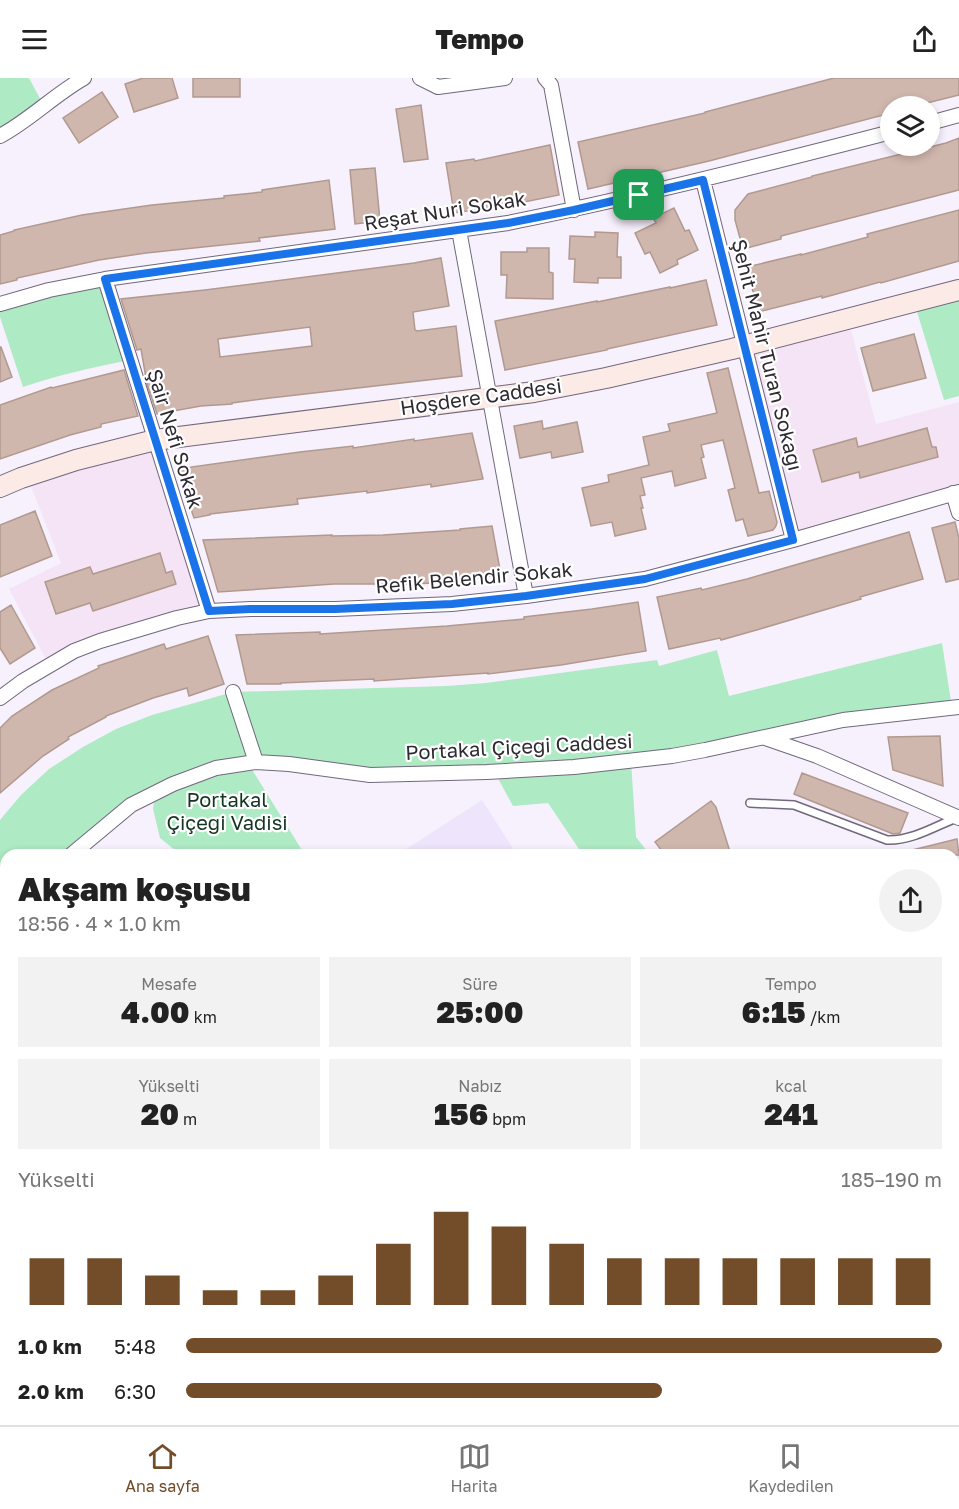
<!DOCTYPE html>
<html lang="tr">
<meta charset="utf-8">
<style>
:root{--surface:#fff;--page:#f2f2f2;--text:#222;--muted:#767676;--line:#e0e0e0;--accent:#734d2a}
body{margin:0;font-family:"Golos Text",sans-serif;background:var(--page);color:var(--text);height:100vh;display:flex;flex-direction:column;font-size:22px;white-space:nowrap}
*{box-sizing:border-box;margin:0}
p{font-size:20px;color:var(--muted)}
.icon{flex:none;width:33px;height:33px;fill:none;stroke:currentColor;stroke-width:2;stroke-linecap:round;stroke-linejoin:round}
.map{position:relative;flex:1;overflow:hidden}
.drawer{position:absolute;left:0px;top:771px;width:960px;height:576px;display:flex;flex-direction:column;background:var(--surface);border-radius:18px 18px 0 0;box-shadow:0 3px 9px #0003}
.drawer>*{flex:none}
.tools{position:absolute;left:880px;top:18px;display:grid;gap:12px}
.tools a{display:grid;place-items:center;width:60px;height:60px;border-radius:50%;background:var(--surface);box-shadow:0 3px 9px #0003;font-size:30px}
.pin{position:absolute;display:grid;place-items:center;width:51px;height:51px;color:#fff;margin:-26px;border-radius:12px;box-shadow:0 3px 9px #0006}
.round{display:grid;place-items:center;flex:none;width:63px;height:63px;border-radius:32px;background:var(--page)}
.overview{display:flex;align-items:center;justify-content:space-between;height:102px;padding:0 18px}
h1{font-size:33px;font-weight:800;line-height:45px}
.metrics{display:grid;grid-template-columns:repeat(3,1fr);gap:9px;height:102px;padding:6px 18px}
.metrics div{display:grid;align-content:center;border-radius:0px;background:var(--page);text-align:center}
.metrics b{font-size:30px;font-weight:800}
.metrics small{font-size:16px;font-weight:400}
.metrics p{font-size:16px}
.chart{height:168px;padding:12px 18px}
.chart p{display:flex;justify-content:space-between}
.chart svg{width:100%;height:108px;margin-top:6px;stroke:var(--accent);stroke-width:6}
ul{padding:0 18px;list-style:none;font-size:20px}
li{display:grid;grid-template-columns:96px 72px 1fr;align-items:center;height:45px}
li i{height:15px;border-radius:8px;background:var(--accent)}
header{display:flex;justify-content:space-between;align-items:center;height:78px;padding:0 18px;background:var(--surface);font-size:27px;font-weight:800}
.tab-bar{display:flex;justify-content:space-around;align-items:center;height:84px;border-top:2px solid var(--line);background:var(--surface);font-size:16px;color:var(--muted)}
.tab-bar a{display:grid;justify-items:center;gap:3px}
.tab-bar .selected{color:var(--accent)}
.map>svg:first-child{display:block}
.built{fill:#eee4fb}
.education{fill:#f4e4f6}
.green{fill:#aeeac3}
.building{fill:#d0b7ae;stroke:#b19990;stroke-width:1.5;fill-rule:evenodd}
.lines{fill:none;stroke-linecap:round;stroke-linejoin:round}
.lane-casing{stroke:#71687c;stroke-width:10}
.street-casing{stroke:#71687c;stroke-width:16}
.secondary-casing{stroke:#71687c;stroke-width:22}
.lane{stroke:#fff;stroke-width:7}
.street{stroke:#fff;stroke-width:14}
.secondary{stroke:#fbeae6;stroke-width:20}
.route-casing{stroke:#fff;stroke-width:12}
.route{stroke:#1a73e8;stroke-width:8}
.labels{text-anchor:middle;stroke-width:4.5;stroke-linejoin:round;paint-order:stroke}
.street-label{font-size:20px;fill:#2e2a32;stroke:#fff}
.park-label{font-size:20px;fill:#143522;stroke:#fff}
</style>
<header><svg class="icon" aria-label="menu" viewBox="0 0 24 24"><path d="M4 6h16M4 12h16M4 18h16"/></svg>Tempo<svg class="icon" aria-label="share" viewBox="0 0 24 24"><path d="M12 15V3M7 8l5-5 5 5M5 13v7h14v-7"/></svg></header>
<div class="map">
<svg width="959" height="1347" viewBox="0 0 959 1347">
<rect width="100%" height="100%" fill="#f7f1fe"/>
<!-- built -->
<path class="built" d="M482,722L517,777H397Z"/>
<!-- education -->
<path class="education" d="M848,241L876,346L959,324V414L793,462L745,268Z
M155,362L209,533L49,587L9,511L61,485L27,398Z"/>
<!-- green -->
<path class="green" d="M0,0H29L44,28L0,58Z
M105,201L130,282C94,289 58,297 23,309L0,239V226Z
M959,212V318L944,322L914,224Z
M942,565L952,630L631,683L636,759L650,777H583L548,725L513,728L494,693L370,697L248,685L305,777H181L160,760L153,731L155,714L71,777H6V1001L0,998V742L21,717L49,691L83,669L116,651L152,637L233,614L447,608L486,605L657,582L659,588L717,572L729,618Z
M6,1303V1341H171L167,1347H0V1311Z"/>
<!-- building -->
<path class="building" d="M143,0H172L178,20L134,34L125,6Z
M193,0H240V19H193Z
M834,0H959V17L915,28H891V35L709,83L588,111L578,64L705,35V34Z
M102,14L118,39L79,65L63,40Z
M421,27L428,81L404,84L396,31Z
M959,60V112L781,158V161L743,171L735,142V132L748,116L812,99V98L946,65Z
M550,67L559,117L494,130V129L454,135L446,85L474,81L475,83Z
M375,90L380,143L355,146L350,92Z
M329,102L335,151L259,160L260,163L146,175L99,182L17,200V202L0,206V157L14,153V152L82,137L152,127L224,120V118L262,114V112Z
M674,130L685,153L689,152L698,172L677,182L678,186L660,195L650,174L645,176L635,155L656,145L653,140Z
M959,132V183L881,205L880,204L822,220V218L758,234L747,189L801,176V177L868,159L867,156Z
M595,154L618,155L617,179H621V200H598V205L574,204L575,181H569L570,158L595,159Z
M527,170H549V194L553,195V221L506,220L507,197H501V174H527Z
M441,180L449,228L413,234L415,252L417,253L456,248L462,298L270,320L232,325V326L201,328L157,336L147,306L141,271L137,272L121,221L205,212L414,185ZM310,249L312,268L220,279L218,261Z
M706,202L717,247L607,271V272L505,292L495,243L597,223V224L670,209V210Z
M914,256L926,300L873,313L861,270Z
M0,269H1L12,299L0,304Z
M728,290L759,415L769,413L777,444L776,448L773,452L748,458L743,441L736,443L728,412L735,410L723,362L701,367L704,379L701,380L706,400L675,408L672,393L641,400L645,417L640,418L643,430H641L646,451L615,458L612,444L591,448L582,410L609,404L608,397L649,387L643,359L670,353L668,346L717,335L707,295Z
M124,292L138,338L101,346V349L70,357L0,381V327L51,309L52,310Z
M542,343L543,351L577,344L583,374L552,380L551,374L520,380L514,348Z
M927,350L932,369H936L938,379L860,400L859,394L822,404L813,372L856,360L858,369Z
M472,355L483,401L431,409V406L367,415V413L297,421L298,426L210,436V437L194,440L177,391L300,374L353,368V370L414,361V363Z
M35,433L52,478L0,499V447Z
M955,444L959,460V501L946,504L932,450Z
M492,448L501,497L453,502V504L413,506H334L218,514L203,462L332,457V458L383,457L460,452V451Z
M909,454L923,501L860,519L861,521L760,551L721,562L720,560L669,571L657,519L701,510L702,512L747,501Z
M160,475L166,495L172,493L176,506L93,533L90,525L56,536L45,504L90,489L93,496Z
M638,524L646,573L561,587L488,596V595L374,603V601L281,605V606H247L236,557L320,554V556L447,548L524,541V539L592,531Z
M11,527L35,570L10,586L0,570V534Z
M208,558L224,606L189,618L187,610L153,620L106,638V639L68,659L69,661L43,678L0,715V650L12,638L52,612L99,590L98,588L164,566L166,571Z
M940,658L943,708L893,692L888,659Z
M802,695L908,735L900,755L893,756L794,716Z
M711,723L716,729L731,777H665L655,764Z
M957,761L959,777H909L908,773Z"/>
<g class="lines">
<defs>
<path id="lane" d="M750,725L794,727L887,762C911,763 934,749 956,740"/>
<path id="street" d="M420,0L438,9L505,0
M545,0L551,7L574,132
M930,45L959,37
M0,58C30,42 54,17 84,0
M703,102L793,462
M459,152L526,518
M105,201L209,533
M0,226L49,212L105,201L508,145C637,119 764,87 891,54
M953,415L959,435
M233,614L256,684
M0,620L23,603L74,573L100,563L177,540L209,533L251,531H335L452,526L526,518L645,501L793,462L959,414
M765,660L817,678L959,740
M71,777L131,727L173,706L216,690L256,684L289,686L370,697L487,694L574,689L672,678L705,672L843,642L959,629
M954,803L959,802
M6,860C2,868 2,874 6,882
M0,1009L6,1001
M954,1052L959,1057
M954,1160L959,1156
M954,1322L959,1326
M390,1341L398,1347
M703,1341L709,1347
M255,1347L261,1341
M745,1347L751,1341"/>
<path id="secondary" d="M0,409L21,400L76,382L155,362L534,314L606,300L732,271L959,212"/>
</defs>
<!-- lane casing -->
<use href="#lane" class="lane-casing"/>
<!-- street casing -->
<use href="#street" class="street-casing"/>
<!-- secondary casing -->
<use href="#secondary" class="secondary-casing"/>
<!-- lane -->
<use href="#lane" class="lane"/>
<!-- street -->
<use href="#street" class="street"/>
<!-- secondary -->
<use href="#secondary" class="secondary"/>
</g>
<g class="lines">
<defs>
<path id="route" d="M703,102L793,462L645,501L526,518L452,526L335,531H250L209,533L105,201L508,145L574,132Z"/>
</defs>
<!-- route casing -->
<use href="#route" class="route-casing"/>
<!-- route -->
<use href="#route" class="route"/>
</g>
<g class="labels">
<!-- street labels -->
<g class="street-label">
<text transform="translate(445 133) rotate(-9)" y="7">Reşat Nuri Sokak</text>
<text transform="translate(767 277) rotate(76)" y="7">Şehit Mahir Turan Sokağı</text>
<text transform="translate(481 319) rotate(-8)" y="7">Hoşdere Caddesi</text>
<text transform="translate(175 361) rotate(73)" y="7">Şair Nefi Sokak</text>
<text transform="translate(474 500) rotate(-5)" y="7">Refik Belendir Sokak</text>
<text transform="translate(519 669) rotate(-3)" y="7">Portakal Çiçeği Caddesi</text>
</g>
<!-- park labels -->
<g class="park-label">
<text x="227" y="729">Portakal<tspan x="227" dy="23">Çiçeği Vadisi</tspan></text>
</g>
</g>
</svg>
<div class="tools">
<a><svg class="icon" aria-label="layers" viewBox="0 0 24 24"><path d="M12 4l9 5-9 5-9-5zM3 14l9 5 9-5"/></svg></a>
</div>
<div class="pin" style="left:639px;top:117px;background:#1e9e55"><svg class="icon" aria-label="arrive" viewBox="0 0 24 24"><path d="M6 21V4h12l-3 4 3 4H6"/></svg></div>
<section class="drawer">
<div class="overview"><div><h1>Akşam koşusu</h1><p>18:56 · 4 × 1.0 km</p></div><a class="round"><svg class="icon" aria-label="share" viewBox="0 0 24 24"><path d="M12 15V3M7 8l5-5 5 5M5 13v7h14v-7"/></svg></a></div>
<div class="metrics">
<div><p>Mesafe</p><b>4.00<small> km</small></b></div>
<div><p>Süre</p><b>25:00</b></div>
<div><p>Tempo</p><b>6:15<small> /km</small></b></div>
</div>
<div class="metrics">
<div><p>Yükselti</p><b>20<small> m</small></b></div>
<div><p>Nabız</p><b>156<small> bpm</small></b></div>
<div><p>kcal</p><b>241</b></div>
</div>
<div class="chart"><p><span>Yükselti</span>185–190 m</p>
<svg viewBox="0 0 160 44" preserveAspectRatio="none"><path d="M5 44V25M15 44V25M25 44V32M35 44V38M45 44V38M55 44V32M65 44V19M75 44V6M85 44V12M95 44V19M105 44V25M115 44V25M125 44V25M135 44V25M145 44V25M155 44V25"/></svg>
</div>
<ul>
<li><b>1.0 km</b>5:48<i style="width:100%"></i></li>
<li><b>2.0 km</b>6:30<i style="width:63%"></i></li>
</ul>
</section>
</div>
<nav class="tab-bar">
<a class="selected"><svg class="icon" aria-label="home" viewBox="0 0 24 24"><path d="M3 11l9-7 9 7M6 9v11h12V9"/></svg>Ana sayfa</a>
<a><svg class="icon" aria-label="map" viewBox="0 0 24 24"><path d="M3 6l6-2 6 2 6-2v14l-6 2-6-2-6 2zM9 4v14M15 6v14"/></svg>Harita</a>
<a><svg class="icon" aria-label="saved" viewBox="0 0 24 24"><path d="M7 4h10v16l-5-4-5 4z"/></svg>Kaydedilen</a>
</nav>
